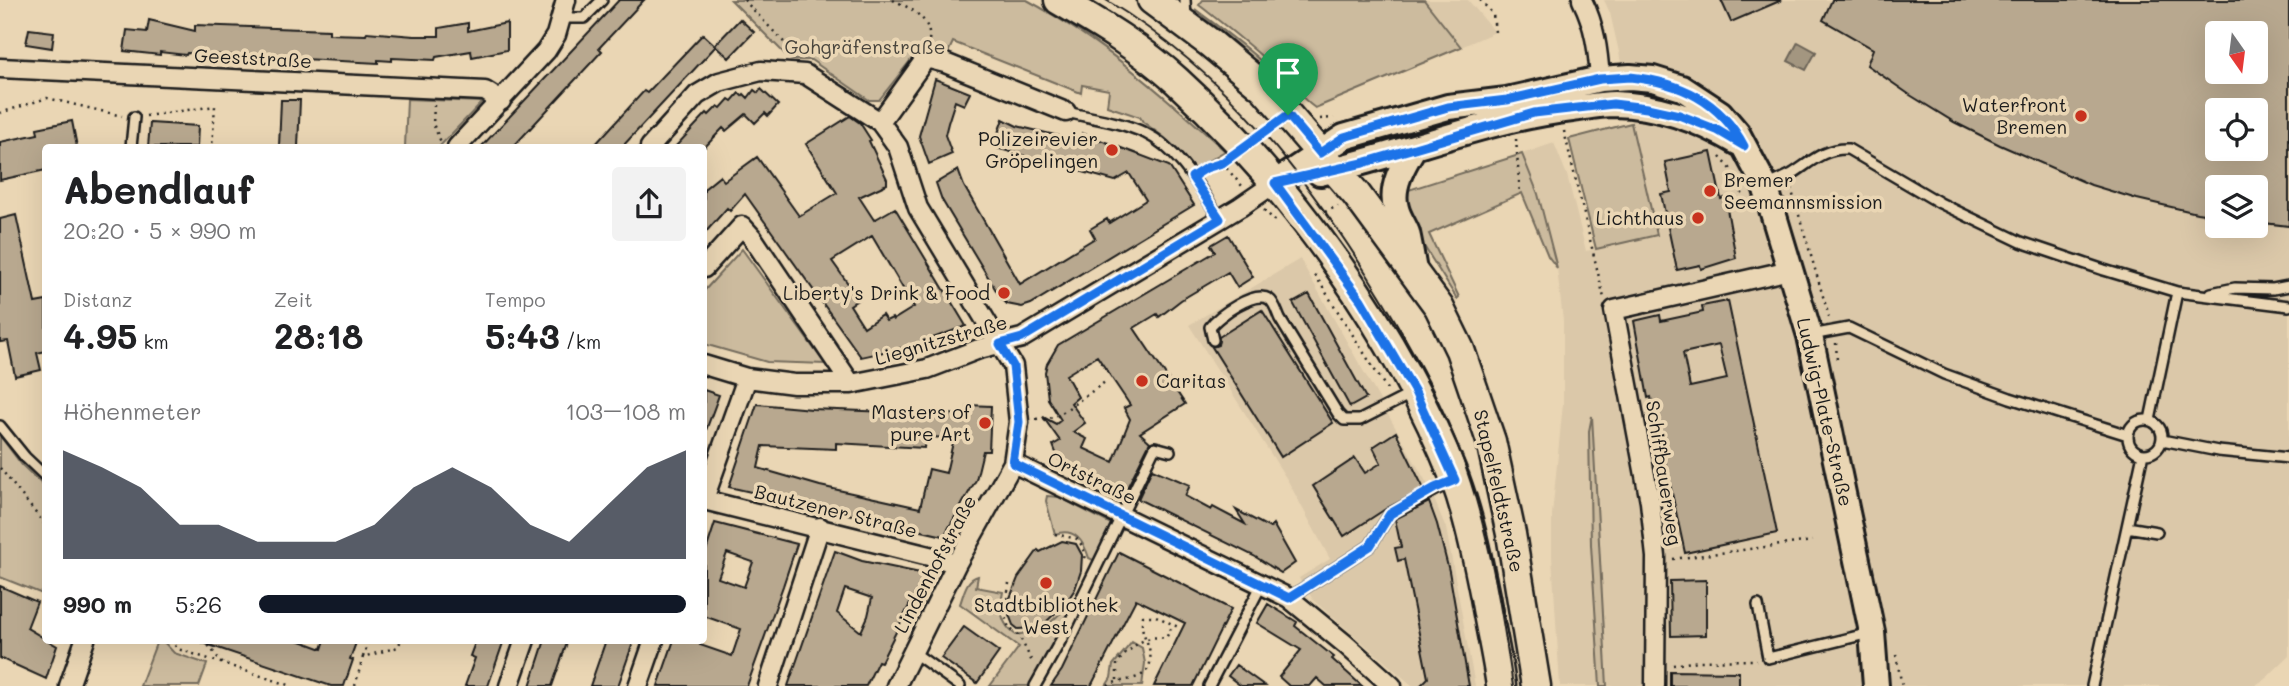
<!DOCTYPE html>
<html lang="de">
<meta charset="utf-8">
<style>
:root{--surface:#fff;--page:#f2f2f2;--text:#202124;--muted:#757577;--accent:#111827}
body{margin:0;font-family:Mali,sans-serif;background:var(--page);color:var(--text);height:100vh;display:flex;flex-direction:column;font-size:26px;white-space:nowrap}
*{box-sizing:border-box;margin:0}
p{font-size:23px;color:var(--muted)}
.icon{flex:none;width:38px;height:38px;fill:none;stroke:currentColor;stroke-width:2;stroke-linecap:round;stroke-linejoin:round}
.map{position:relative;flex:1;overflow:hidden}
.details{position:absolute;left:42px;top:144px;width:665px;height:500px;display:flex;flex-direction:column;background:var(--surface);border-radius:7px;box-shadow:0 7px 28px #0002}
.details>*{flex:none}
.needle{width:46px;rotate:166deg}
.buttons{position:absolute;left:2205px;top:21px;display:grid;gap:14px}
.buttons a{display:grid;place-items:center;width:63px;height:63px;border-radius:7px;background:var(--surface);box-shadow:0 7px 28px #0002;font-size:35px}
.pin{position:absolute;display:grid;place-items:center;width:60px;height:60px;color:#fff;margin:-72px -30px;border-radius:50% 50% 50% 0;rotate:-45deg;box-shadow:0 0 7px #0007}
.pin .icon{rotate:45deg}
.round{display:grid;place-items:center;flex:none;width:74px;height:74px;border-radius:7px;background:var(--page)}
.overview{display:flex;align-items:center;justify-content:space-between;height:119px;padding:0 21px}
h1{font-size:38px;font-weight:800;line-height:52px}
.stats{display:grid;grid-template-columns:repeat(3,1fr);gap:10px;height:119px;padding:7px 21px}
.stats div{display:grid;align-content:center}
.stats b{font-size:35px;font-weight:800}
.stats small{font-size:19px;font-weight:400}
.stats p{font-size:19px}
.chart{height:196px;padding:14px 21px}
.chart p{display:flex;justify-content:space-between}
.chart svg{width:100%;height:126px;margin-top:7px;fill:var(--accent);opacity:.7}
ul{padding:0 21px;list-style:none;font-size:23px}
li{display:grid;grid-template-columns:112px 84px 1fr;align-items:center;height:52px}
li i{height:18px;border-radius:9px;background:var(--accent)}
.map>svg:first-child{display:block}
.built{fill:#dbc8a9;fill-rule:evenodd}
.green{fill:#ccbb9e;stroke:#746c5d;stroke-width:2}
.water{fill:#a39680;stroke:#6d6558;stroke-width:2}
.building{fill:#b8a88f;stroke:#1c1c1c;stroke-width:2;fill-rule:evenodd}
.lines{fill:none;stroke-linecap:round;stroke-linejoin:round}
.lane-casing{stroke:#1c1c1c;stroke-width:14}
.street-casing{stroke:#1c1c1c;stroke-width:23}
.secondary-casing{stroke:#1c1c1c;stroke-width:30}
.primary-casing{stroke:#1c1c1c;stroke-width:33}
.path{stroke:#1c1c1c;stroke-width:2.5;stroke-dasharray:2 5;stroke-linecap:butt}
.lane{stroke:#ead6b4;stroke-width:9}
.street{stroke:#ead6b4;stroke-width:18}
.secondary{stroke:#ead6b4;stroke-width:24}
.primary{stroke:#ead6b4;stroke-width:28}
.tram{stroke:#1c1c1c;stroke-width:2}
.route-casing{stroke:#fff;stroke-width:14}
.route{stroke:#1a73e8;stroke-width:9}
.poi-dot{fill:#c8321e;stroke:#ead6b4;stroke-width:2.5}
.labels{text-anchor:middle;stroke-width:7;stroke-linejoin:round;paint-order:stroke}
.park-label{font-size:19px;fill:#48443c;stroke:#ead6b4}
.street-label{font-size:19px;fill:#1c1c1c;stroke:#ead6b4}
.poi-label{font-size:19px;fill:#1c1c1c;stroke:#ead6b4;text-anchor:end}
</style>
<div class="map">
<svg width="2289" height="686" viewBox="0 0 2289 686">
<rect width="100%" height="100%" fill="#ead6b4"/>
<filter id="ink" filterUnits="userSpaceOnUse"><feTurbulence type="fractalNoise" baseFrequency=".0143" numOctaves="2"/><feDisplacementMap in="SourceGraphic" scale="14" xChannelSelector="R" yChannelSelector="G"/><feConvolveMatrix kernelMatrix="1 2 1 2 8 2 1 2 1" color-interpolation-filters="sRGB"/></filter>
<g filter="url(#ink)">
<!-- built -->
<path class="built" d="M1424,0H1468L1495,32L1461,47Z
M1604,0H2289V656L2265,679L2254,686H1607L1592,420L1589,431L1591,545L1600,686H1560L1552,557V515L1563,403V321L1557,268L1538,194L1522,154L1554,143L1567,175L1586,251L1657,235L1631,123L1619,52L1610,13ZM2217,33H2256V72H2217ZM2217,110H2256V149H2217ZM2217,187H2256V226H2217Z
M1300,259L1429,487L1446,528L1475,686H1413L1314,601L1299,578L1330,559L1288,481L1189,325Z"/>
<!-- green -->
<path class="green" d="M731,0H1027C1101,40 1163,94 1225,151L1194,169L1165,138L1143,122L1140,117L1107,106L1109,90L1082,85L1081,93L953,42L947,55L932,49L918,51L879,100H869L811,60H791Z
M1203,0H1424L1461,47L1315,108C1301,98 1292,85 1280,73C1254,48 1227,27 1199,5Z
M1195,9C1222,30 1280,69 1292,100C1276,88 1266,75 1253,60C1237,42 1216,28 1197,13Z
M407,99L482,102L439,147H405Z
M1631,123L1657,235L1596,249L1569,139Z
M1522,154L1538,194L1557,268L1548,256L1522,193L1429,234L1459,297L1457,299L1417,235L1399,193Z
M742,249L825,364L767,362L704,344V291Z
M1592,416L1607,686H1600L1591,545L1589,431Z
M0,436L22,465L45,487V595L0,577Z
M1047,496L1059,497L1113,525L1095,561L1089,558C1084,542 1075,527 1055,534L1046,501Z
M978,576L976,587L1003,592C999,609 1001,625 1016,635L1042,630L1065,609L1070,610L1030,686H990L1019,647L960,604C964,593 966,579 978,576Z
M157,641H163L174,653L207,664L199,686H140Z
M1132,642L1142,648L1145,663L1142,686H1106L1111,678L1113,665Z"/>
<!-- water -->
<path class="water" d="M1798,42L1816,52L1806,70L1788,61Z"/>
<!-- building -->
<path class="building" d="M619,0H644L599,48L602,51L513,147H481Z
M1721,0H1782L1731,22Z
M1832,0H2289V226L2256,222V187H2217V216L2197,213L2137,199L2091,185L2000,145L1954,122L1910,95L1867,65L1873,49L1823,20ZM2217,33H2256V72H2217ZM2217,110H2256V149H2217Z
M740,19L754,32L729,58L715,45Z
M149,20L195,31V25L329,30V34L366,35L367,32L414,36H439V28L468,23V31L507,23V50L472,57L471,51L436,57L435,60L392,58V61L378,60V63L187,53L186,55L160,52V55L124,51L127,30L147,32Z
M29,29L54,32L52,48L26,44Z
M703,34L716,46L622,147H593L644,91L647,93Z
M935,79L970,93L964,105L955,101L948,123L945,135L952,154L929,164L919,136Z
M761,89L778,105L768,116L765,113L755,123L746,114L726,131L723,128L705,147H675L707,113L709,115L718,106L721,108L729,99L732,101L739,93L742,96L744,94L748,98L754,90L758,93Z
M281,100H300L298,147H279Z
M850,116L860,123L871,140L869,141L887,179V184L859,197L874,220L895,208L966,326L911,346L861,357L745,194L730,211L727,208L704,234V189L720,176L724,181L757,157L799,216L837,193L806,144ZM872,236L914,307L893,320L892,318L886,321L882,315L864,327L850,305L859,299L832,261Z
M1003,119L1017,126L1080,141L1082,133L1169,166L1194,205L1031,304L1022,307L1007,304L1000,297L942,200L936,183L958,170L964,186L1020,284L1095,238L1090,229L1107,219L1109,223L1146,200L1129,173L1115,181L993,147Z
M72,121L77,147H46V170L0,180V142L38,134L37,128Z
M150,123L198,126L197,147H148Z
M1711,152L1721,199L1725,198L1736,258L1701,269L1700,265L1677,270L1661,194L1671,192L1665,162Z
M16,215L35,303L46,301V351L37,353L41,370L15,376L8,341L0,342V219Z
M1228,235L1253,277L1237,287L1228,272L1181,300L1159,317L1157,314L1134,328L1185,404L1140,433L1150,442L1124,494L1067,468L1058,458L1053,445L1060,441L1043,417L1056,424L1061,420L1048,399L1045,372L1047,364L1058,345L1215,252L1211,245ZM1097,356L1130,405L1124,408L1130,419L1113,462L1083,448L1087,439L1073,432L1085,423L1071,403L1078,397L1066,375Z
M1309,294L1366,398L1350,407L1293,303Z
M1728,301L1777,533L1685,553L1651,397L1648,398L1634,321L1660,315L1661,321L1703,312L1702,306ZM1719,345L1727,379L1690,387L1683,353Z
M1262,310L1333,423L1281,457L1212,347L1218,345L1219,337Z
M704,390L719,395L705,433H704Z
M757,404L812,409L967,415L968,405L991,406L989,451H983L976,480L944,536L729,487ZM925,437L954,438L946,473L929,469L920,508L820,486L758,468L763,446L836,449V443L924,448Z
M1396,432L1424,489L1387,508L1344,536L1313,486L1355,458L1365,473L1381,463L1373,447Z
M1152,469L1190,485L1185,496L1211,510L1213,507L1245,524L1236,510L1270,528L1273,524L1295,563L1281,573L1254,556L1138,499Z
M1429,502L1437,524L1449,571L1469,686H1420L1428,678L1404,559L1398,561L1395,548L1401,547L1395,519Z
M715,523L797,544L783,586L747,686H658L674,640H702L700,645L732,656L741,629L704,616V557ZM727,553L753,562L744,587L718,578Z
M1062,541L1076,544L1082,555L1081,571L1075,589L1065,604L1045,623L1034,628L1018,629L1013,625L1008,612V603L1018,578L1038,550L1040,552Z
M835,551L862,561L925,574L881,662L878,661L866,686H788ZM845,589L872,598L868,616L861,632L837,613Z
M1119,552L1231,609L1193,686H1154L1185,623L1136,599L1091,686H1051L1062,670Z
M1706,580V635L1671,636L1670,581Z
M0,586L37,602L27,628L57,646L46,679L0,658Z
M1268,604L1297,622L1295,626L1334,657L1332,659L1362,686H1326L1317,678L1310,686H1289L1279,677L1301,650L1257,623Z
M964,627L999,652L977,683L941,658Z
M203,640H298L322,649L325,640H357L350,659L353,660L344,686H331L203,643Z
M476,640H504L488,686H465L475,658L470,656Z
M545,640H568L552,686H530Z
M606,640H634L618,686H590Z
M1236,665L1265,686H1241L1228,676Z
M1670,671L1739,672V686H1670Z"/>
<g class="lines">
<defs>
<path id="lane" d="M1185,0L1186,19
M562,18H584L602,0
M1066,112C1092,118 1122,122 1145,133C1180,150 1200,189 1220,219
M131,147L134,117
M1766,186C1775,182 1784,178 1792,174C1811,162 1824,148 1848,149L1940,203L2021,242L2104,270L2177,292L2289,306
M2211,293L2235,288L2273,289L2289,286
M1811,335L1849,328L1944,374L2010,398L2128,435
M1213,340L1210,327C1218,316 1254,290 1269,299C1275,303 1277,313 1280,319L1338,414L1344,420H1360L1411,394
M2128 437a17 17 0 1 1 34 0a17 17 0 1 1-34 0Z
M2150,420L2177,292
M0,426L25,457L46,477
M2162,440L2218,451L2289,458
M2127,527L2157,532
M1289,598L1370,546L1390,514L1453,481
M1758,605L1768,658L1870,633
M913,652L960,686
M1035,686L1061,640L1155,447L1170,451
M1209,686L1262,584
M2092,686L2143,454"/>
<path id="street" d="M1582,0C1595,26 1598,50 1600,79
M0,68L485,91L501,101
M457,147L546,51L556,35L566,0
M650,147L697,95L719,82L761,71L805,74L880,122
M704,268L742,226L752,237L851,384
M704,365L747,378L794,384H851L927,369L979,349L1022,338L1240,207L1275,183
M1013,463L1289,598L1345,644L1392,686
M704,499L747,378
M704,500L957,563
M69,686L85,640
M509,686L525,640
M638,686L654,640
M768,686L820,527
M896,686L957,563L1013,463L1019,422L1013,366L918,208L898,147L880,122L926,58L945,63L1066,112
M1655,686L1656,557L1650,502L1614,310L1790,270"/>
<path id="secondary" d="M1414,147C1403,165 1390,187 1396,208C1398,217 1404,225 1407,233C1410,246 1412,259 1414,271
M1320,173C1404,154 1486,119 1572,109C1586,107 1600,104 1614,104C1659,105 1702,121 1739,143
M1275,183L1344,137L1448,107L1507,100L1600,79L1630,77L1653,79L1682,88L1720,113L1737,133L1765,186L1810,336L1872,632L1876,686"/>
<path id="primary" d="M1059,0C1100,24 1142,49 1177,81C1292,186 1398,334 1455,479C1469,517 1477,557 1485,597C1490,627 1497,656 1501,686
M1152,0L1210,43L1264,88L1356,194L1439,307L1460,350L1491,441L1511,534L1536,686"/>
</defs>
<!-- lane casing -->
<use href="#lane" class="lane-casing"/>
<!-- street casing -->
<use href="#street" class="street-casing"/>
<!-- secondary casing -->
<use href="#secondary" class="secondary-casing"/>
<!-- primary casing -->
<use href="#primary" class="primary-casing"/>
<!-- path -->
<path class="path" d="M744,0L797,56
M893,0C910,8 932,18 929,41
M1480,0L1493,14L1495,32
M434,105L433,124L441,142
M0,113L47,98L122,116
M146,116L215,106L212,147
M1320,119L1334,118
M1564,131L1604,298
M1516,139L1520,195
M1720,157L1730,168L1748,206
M1222,163L1243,187
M1203,170L1223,163
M1791,188L1830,320
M1264,210L1277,223
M1325,212L1338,206
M1315,275L1388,391
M1836,343L1837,361
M1036,419L1056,417L1105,382
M0,468L46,526
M1055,534L1077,539L1083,547L1086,560
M1673,559L1812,541
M1009,583L1005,616L1009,628L1019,635L1033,664
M170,640L178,649L292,686
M204,640L223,664
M1896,655L1902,686
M363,657L369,640
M1673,665L1698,661L1757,660
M1117,680V663C1131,648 1143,634 1166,638L1173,625
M355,686L363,657L398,647L401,640
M1108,686C1117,677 1155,685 1150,653C1148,639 1139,632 1143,616H1156L1178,627"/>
<!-- lane -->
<use href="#lane" class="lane"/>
<!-- street -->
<use href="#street" class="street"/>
<!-- secondary -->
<use href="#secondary" class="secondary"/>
<!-- primary -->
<use href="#primary" class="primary"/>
<!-- tram -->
<path class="tram" d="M1106,0C1228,74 1311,181 1384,302C1418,359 1451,419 1471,483C1492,549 1503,618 1513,686"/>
</g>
</g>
<g class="lines" filter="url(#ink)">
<defs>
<path id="route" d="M1630,77C1680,82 1720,101 1744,146L1717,130L1679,115L1647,108L1613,104L1534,113L1363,163L1275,183L1361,300L1415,392L1455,480L1435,488L1390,514L1370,546L1289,598L1013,463L1019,422L1013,366L1000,344L1022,338L1220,219L1192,177L1206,168L1222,163L1288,115L1320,153L1344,137L1448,107L1507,100L1600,79Z"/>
</defs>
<!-- route casing -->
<use href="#route" class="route-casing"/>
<!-- route -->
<use href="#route" class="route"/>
</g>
<!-- markers -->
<g class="poi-dot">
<circle cx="2081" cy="116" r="7"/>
<circle cx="1112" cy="150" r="7"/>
<circle cx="1710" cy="191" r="7"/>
<circle cx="1698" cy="218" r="7"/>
<circle cx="1004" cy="293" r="7"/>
<circle cx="1142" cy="381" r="7"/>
<circle cx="985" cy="423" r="7"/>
<circle cx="1046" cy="583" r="7"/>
</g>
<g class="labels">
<!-- park labels -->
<g class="park-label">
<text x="865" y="54">Gohgräfenstraße</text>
</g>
<!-- street labels -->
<g class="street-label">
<text transform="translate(253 58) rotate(3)" y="7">Geeststraße</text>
<text transform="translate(941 340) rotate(-16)" y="7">Liegnitzstraße</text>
<text transform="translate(1825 412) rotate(77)" y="7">Ludwig-Plate-Straße</text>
<text transform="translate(1664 473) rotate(81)" y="7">Schiffbauerweg</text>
<text transform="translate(1092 478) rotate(26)" y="7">Ortstraße</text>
<text transform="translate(1499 491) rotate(77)" y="7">Stapelfeldtstraße</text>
<text transform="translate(836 511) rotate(14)" y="7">Bautzener Straße</text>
<text transform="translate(935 564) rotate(-62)" y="7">Lindenhofstraße</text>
</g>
<!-- poi labels -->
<g class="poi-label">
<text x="2067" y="112">Waterfront<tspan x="2067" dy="22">Bremen</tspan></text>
<text x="1098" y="146">Polizeirevier<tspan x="1098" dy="22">Gröpelingen</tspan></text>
<text x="1724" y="187" text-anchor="start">Bremer<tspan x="1724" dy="22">Seemannsmission</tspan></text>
<text x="1684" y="225">Lichthaus</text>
<text x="990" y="300">Liberty's Drink &amp; Food</text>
<text x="1156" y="388" text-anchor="start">Caritas</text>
<text x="971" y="419">Masters of<tspan x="971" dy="22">pure Art</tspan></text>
<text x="1046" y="612" text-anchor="middle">Stadtbibliothek<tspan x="1046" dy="22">West</tspan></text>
</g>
</g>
</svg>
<div class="buttons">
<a><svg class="needle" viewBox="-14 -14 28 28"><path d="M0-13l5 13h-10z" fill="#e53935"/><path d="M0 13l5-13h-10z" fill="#757577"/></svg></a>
<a><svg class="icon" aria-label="locate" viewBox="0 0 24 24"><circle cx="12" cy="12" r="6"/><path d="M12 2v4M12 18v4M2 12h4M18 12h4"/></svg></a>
<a><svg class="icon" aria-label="layers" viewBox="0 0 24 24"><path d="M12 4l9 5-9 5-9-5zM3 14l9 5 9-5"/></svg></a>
</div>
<div class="pin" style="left:1288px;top:115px;background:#1e9e55"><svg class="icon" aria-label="arrive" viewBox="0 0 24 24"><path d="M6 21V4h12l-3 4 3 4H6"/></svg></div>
<section class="details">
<div class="overview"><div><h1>Abendlauf</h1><p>20:20 · 5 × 990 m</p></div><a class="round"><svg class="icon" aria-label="share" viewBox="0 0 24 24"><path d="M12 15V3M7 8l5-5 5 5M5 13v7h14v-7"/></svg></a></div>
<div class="stats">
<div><p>Distanz</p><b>4.95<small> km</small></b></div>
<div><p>Zeit</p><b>28:18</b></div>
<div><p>Tempo</p><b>5:43<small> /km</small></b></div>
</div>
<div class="chart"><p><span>Höhenmeter</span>103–108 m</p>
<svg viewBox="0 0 160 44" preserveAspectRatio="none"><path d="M0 44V6L10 12L20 19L30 32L40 32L50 38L60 38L70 38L80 32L90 19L100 12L110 19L120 32L130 38L140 25L150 12L160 6V44z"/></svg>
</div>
<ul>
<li><b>990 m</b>5:26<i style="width:100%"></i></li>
</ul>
</section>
</div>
